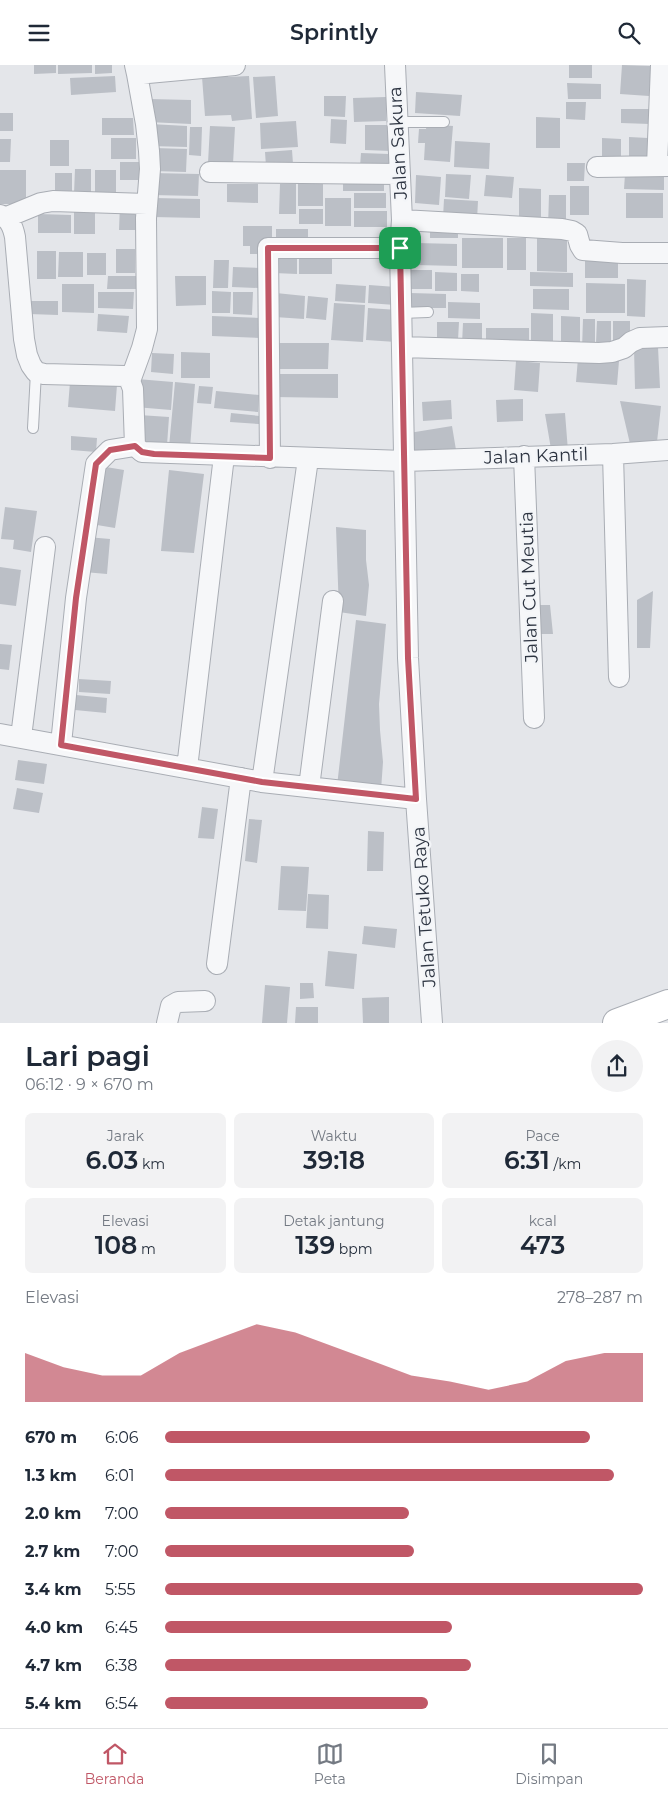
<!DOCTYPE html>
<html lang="id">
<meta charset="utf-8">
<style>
:root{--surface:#fff;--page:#f2f2f3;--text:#1f2937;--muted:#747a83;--line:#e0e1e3;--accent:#c05766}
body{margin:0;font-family:Montserrat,sans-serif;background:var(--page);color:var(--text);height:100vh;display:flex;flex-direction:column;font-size:19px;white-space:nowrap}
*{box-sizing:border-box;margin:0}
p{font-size:16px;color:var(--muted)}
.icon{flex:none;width:28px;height:28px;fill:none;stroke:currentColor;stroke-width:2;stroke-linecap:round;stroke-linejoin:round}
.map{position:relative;height:958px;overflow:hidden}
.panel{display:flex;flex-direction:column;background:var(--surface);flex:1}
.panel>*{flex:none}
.pin{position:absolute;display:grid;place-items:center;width:42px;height:42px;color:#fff;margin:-21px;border-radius:10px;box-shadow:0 2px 8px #0006}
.round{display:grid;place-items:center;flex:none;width:52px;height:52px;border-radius:26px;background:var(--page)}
.headline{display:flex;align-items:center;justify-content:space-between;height:85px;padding:0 25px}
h1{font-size:28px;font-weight:600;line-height:38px}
.figures{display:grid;grid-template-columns:repeat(3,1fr);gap:8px;height:85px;padding:5px 25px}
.figures div{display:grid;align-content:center;border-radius:8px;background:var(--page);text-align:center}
.figures b{font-size:25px;font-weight:600}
.figures small{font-size:14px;font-weight:400}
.figures p{font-size:14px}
.chart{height:140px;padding:10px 25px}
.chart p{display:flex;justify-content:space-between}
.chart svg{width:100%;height:90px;margin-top:5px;fill:var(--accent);opacity:.7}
ul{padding:0 25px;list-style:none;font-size:16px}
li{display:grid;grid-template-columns:80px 60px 1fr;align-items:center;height:38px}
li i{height:12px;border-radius:6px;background:var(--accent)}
header{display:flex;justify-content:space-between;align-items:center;height:65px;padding:0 25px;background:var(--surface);font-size:22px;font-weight:600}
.tabs{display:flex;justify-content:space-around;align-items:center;height:70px;border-top:1px solid var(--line);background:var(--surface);font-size:14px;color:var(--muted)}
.tabs a{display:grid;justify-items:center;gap:2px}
.tabs .selected{color:var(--accent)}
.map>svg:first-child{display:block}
.building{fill:#bbbfc6}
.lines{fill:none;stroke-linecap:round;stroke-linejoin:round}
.service-casing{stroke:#a9adb4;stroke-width:12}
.minor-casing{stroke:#a9adb4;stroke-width:22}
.secondary-casing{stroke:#a9adb4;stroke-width:30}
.service{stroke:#f6f7f9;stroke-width:10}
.minor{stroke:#f6f7f9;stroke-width:20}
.secondary{stroke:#fff;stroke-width:28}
.route-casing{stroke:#fff;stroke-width:10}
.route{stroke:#c05766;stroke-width:6}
.labels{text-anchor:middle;stroke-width:4.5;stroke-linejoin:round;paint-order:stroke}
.street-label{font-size:18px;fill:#2d3441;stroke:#f3f5f8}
</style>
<header><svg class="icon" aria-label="menu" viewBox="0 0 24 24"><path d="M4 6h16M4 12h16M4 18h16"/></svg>Sprintly<svg class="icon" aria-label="search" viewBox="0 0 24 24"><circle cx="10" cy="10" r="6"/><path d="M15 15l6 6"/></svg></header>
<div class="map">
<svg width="668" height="958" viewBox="0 0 668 958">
<rect width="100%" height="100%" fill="#e4e6ea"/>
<!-- building -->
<path class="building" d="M34,0H56V8L34,9Z
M58,0H92V8L58,9Z
M95,0H112V8L95,9Z
M569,0H592V13H569Z
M622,0L651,1L649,31L620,29Z
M228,10V12L249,11L252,54L232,56L231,50L205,51L202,12Z
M115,11L116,27L71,30L70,13Z
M275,11L278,51L256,53L253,12Z
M567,18L601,19V34H568Z
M416,27L462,30L460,51L415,48Z
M324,31H346L345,52L324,51Z
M386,32V56L354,57L353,33Z
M149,34L191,35V59L148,57Z
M566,37H586L585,55L566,54Z
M621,44H650V59L621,58Z
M0,48H13V66H0Z
M536,52L560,53V83H536Z
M102,53H133L134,70H102Z
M331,54L347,55L346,79L330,78Z
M296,56L298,82L261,84L260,58Z
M150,59L187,61V82L150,81Z
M427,59L453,61L450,97L424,95L425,78H418L419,64H426Z
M365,60H391V86L365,85Z
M210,61L235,62L233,99L208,98Z
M190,62H202L201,91L189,90Z
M629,72L648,73V98H629Z
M111,73H136V94H111Z
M602,73L621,74V94H602Z
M0,74H11L10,97H0Z
M50,75H69V101H50Z
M455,76L490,78L489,104L454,102Z
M154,83L187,84L186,107L153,106Z
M292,85L293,99L266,101L265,87Z
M361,88L389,89V103L360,102Z
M120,97H140V115H120Z
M567,98H585L584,116H567Z
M75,104H91V129H74Z
M0,105H26V139H0Z
M95,105H116V128H95Z
M55,108H72V134H55Z
M152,108L199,109L198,131L151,130Z
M446,109L471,110L469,134L445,132Z
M625,109H664V125L624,124Z
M416,110L441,112L439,140L415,138Z
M486,110L514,112L512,133L484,131Z
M343,111H384V126H343Z
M298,112H323V141H298Z
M227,119H258V138L227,137Z
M280,119H296V149H279Z
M570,121H589V150H570Z
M519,123L541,124V158H519Z
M354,128H386V143H354Z
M626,128H663V153H626Z
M549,130H566V162H548Z
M154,133L200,134V153L153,152Z
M325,133H351V161H325Z
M444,134L478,136L477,155L443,153Z
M120,139H140L139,165H119Z
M74,144L95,145V169H74Z
M299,144H323V159H299Z
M354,146H387V162H354Z
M38,149L71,150V168H38Z
M430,159L458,160V173H430Z
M243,161H272V181L261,189H250V181H243Z
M276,164H308V181H276Z
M462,173H503V203H462Z
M507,173H526V205H507Z
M537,173L567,174V207L537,206Z
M417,178L457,179V201L416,200Z
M116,184H135V208H116Z
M37,186H56V214H37Z
M59,187H83V212H58Z
M87,188H106V210H87Z
M297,188V209L274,208V189Z
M299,189H332V209H299Z
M585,192L618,193V213H585Z
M214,195H229L228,223H213Z
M233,202L260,203L259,223L232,222Z
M411,205H432V224H411Z
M435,207L457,208V226H435Z
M530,207L573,208V222L530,221Z
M461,209H479V227L461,226Z
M108,211H136V224H107Z
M175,211H206V240L176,241Z
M627,214L646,215L645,252L627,251Z
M586,218L625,219V248H586Z
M62,219H94V248L62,247Z
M336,219L366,221L365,238L335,236Z
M369,220L396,222L395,240L368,238Z
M533,224H569V245L533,244Z
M212,226L231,227L230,248H212Z
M98,227H134L133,244L98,243Z
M233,227H253L252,250L233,249Z
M276,228L305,231L304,254L275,252Z
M410,228L446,229V243H409Z
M308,231L328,233L326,255L306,253Z
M29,236H58V250L29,249Z
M448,237L480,238V254L448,253Z
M334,238L365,240L363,277L331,275Z
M368,243L398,245L396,277L366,275Z
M531,248L553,249V283H531Z
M98,249L129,251L127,268L97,266Z
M212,251L261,253V273L212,271Z
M561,251L580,252V284H561Z
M583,254H595V284H582Z
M597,256H611V278H596Z
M613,256H630V275H613Z
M437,257H459L458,275H437Z
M463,258H482V280L462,279Z
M486,263H529V282L486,281Z
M276,278H329L328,304H276Z
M658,282L660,323L635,324L634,283Z
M181,287L210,288V313H181Z
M152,288L174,289L173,309L151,307Z
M578,293L619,296L617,320L576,317Z
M516,296L540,298L538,327L514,325Z
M274,309H338V333L274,332Z
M137,314L173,317L171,345L135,342Z
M70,317L117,320L115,346L68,342Z
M175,317L195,319L190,383L169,382Z
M199,321L213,322L211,339L197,338Z
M216,326L259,330L258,347L214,343Z
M523,334V356L497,357L496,335Z
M451,335L452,354L423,356L422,337Z
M620,336L661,341L657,377L631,383Z
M231,348L260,351L259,359L230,357Z
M565,348L568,386L551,384L545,349Z
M139,350L169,352L167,380L137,378Z
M452,361L456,385L413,392L409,368Z
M71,371L97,373L96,387L71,385Z
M100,401L124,405L115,463L91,459Z
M169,405L204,409L194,488L161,486Z
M5,442L37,446L31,487L13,484L14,475L1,474Z
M336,462L366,465V495L369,520L366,551L339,547Z
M87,472L110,474L107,509L84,507Z
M0,502L21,505L16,541L0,539Z
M653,526L650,583H637V535Z
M538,540H550L553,569H540Z
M356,555L386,559L379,639L380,665L383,697L381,725L337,721Z
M0,579L12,580L9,605L0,604Z
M79,614L111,616L110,629L79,627Z
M76,630L107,633L106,648L75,645Z
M18,695L47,699L44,719L15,715Z
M17,723L43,728L39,748L13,744Z
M202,742L218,744L214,774L198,773Z
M249,754L262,755L257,798L245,796Z
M368,766L384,767L383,806H367Z
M281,801L309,802L306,846L278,845Z
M308,829L329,830L328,864L306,863Z
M364,861L397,864L395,883L362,879Z
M328,886L357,889L354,924L325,921Z
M300,918H313L314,933L300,934Z
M265,920L290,922L287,958H262Z
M389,932V958H363L362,933Z
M296,942H318V958H295Z"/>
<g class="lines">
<defs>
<path id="service" d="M397,57H444
M401,248L428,247
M33,363L36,307"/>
<path id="minor" d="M135,0L137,9L235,0
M395,0L402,155L400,183L408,593L416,734L432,958
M657,101L661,0
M597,102L668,101
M210,107L399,109
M0,150C10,154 13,162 15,172L24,274L27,290L31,300L36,307L44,309L125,311L130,316L133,324L135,381L142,387L404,396L613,389L668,385
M7,152L41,138L53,136L147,139
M402,155L562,164L572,166L577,169L580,180L583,185L622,188H668
M402,282L599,288L612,287L624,283L631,277L640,273L668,272
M130,316L142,283L147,264L146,153L150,104L149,86L146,59L137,9
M613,389L619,612
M524,391L534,653
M270,393L268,183H400
M0,669L262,717L416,734
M21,672L45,482
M61,679L76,533L96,399L110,385L135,381
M187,703L224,391
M262,717L308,394
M309,722L333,536
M217,899L241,713
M167,958L171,941L178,937L205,936"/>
<path id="secondary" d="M617,958L668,939"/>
</defs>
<!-- service casing -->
<use href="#service" class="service-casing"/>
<!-- minor casing -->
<use href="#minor" class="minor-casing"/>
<!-- secondary casing -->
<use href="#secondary" class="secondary-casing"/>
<!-- service -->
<use href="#service" class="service"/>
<!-- minor -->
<use href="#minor" class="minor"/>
<!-- secondary -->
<use href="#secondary" class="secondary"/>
</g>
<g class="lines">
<defs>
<path id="route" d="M268,183H400L408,593L416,734L262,717L61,680L76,533L96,399L110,385L135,381L142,387L154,389L270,393Z"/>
</defs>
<!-- route casing -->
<use href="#route" class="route-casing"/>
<!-- route -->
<use href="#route" class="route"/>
</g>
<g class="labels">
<!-- street labels -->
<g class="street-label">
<text transform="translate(398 78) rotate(-93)" y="6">Jalan Sakura</text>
<text transform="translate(536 391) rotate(-2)" y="6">Jalan Kantil</text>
<text transform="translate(529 522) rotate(-92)" y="6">Jalan Cut Meutia</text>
<text transform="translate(424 842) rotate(-94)" y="6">Jalan Tetuko Raya</text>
</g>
</g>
</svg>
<div class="pin" style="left:400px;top:183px;background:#1e9e55"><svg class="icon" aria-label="arrive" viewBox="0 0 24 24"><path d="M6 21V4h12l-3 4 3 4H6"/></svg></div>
</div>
<section class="panel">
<div class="headline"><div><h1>Lari pagi</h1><p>06:12 · 9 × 670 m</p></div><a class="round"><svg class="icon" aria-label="share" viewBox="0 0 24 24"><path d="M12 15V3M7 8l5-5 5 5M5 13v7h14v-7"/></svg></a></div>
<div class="figures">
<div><p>Jarak</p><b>6.03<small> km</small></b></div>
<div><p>Waktu</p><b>39:18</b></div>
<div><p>Pace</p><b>6:31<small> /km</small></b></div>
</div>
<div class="figures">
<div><p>Elevasi</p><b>108<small> m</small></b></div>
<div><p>Detak jantung</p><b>139<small> bpm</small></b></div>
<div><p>kcal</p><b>473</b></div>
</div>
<div class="chart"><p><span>Elevasi</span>278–287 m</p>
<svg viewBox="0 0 160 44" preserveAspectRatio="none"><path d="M0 44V20L10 27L20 31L30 31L40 20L50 13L60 6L70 10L80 17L90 24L100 31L110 34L120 38L130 34L140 24L150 20L160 20V44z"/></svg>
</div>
<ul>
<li><b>670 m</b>6:06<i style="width:89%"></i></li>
<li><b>1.3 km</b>6:01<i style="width:94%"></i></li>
<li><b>2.0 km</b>7:00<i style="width:51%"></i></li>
<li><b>2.7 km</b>7:00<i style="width:52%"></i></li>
<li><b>3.4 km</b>5:55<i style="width:100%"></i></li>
<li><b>4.0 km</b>6:45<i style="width:60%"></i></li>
<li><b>4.7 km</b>6:38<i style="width:64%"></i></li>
<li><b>5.4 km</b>6:54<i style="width:55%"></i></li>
</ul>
</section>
<nav class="tabs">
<a class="selected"><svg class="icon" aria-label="home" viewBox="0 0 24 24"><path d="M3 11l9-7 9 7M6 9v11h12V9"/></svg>Beranda</a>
<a><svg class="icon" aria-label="map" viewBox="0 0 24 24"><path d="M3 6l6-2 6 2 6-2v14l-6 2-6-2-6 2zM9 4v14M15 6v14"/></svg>Peta</a>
<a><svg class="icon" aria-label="saved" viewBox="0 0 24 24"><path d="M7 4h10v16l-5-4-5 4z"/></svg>Disimpan</a>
</nav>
